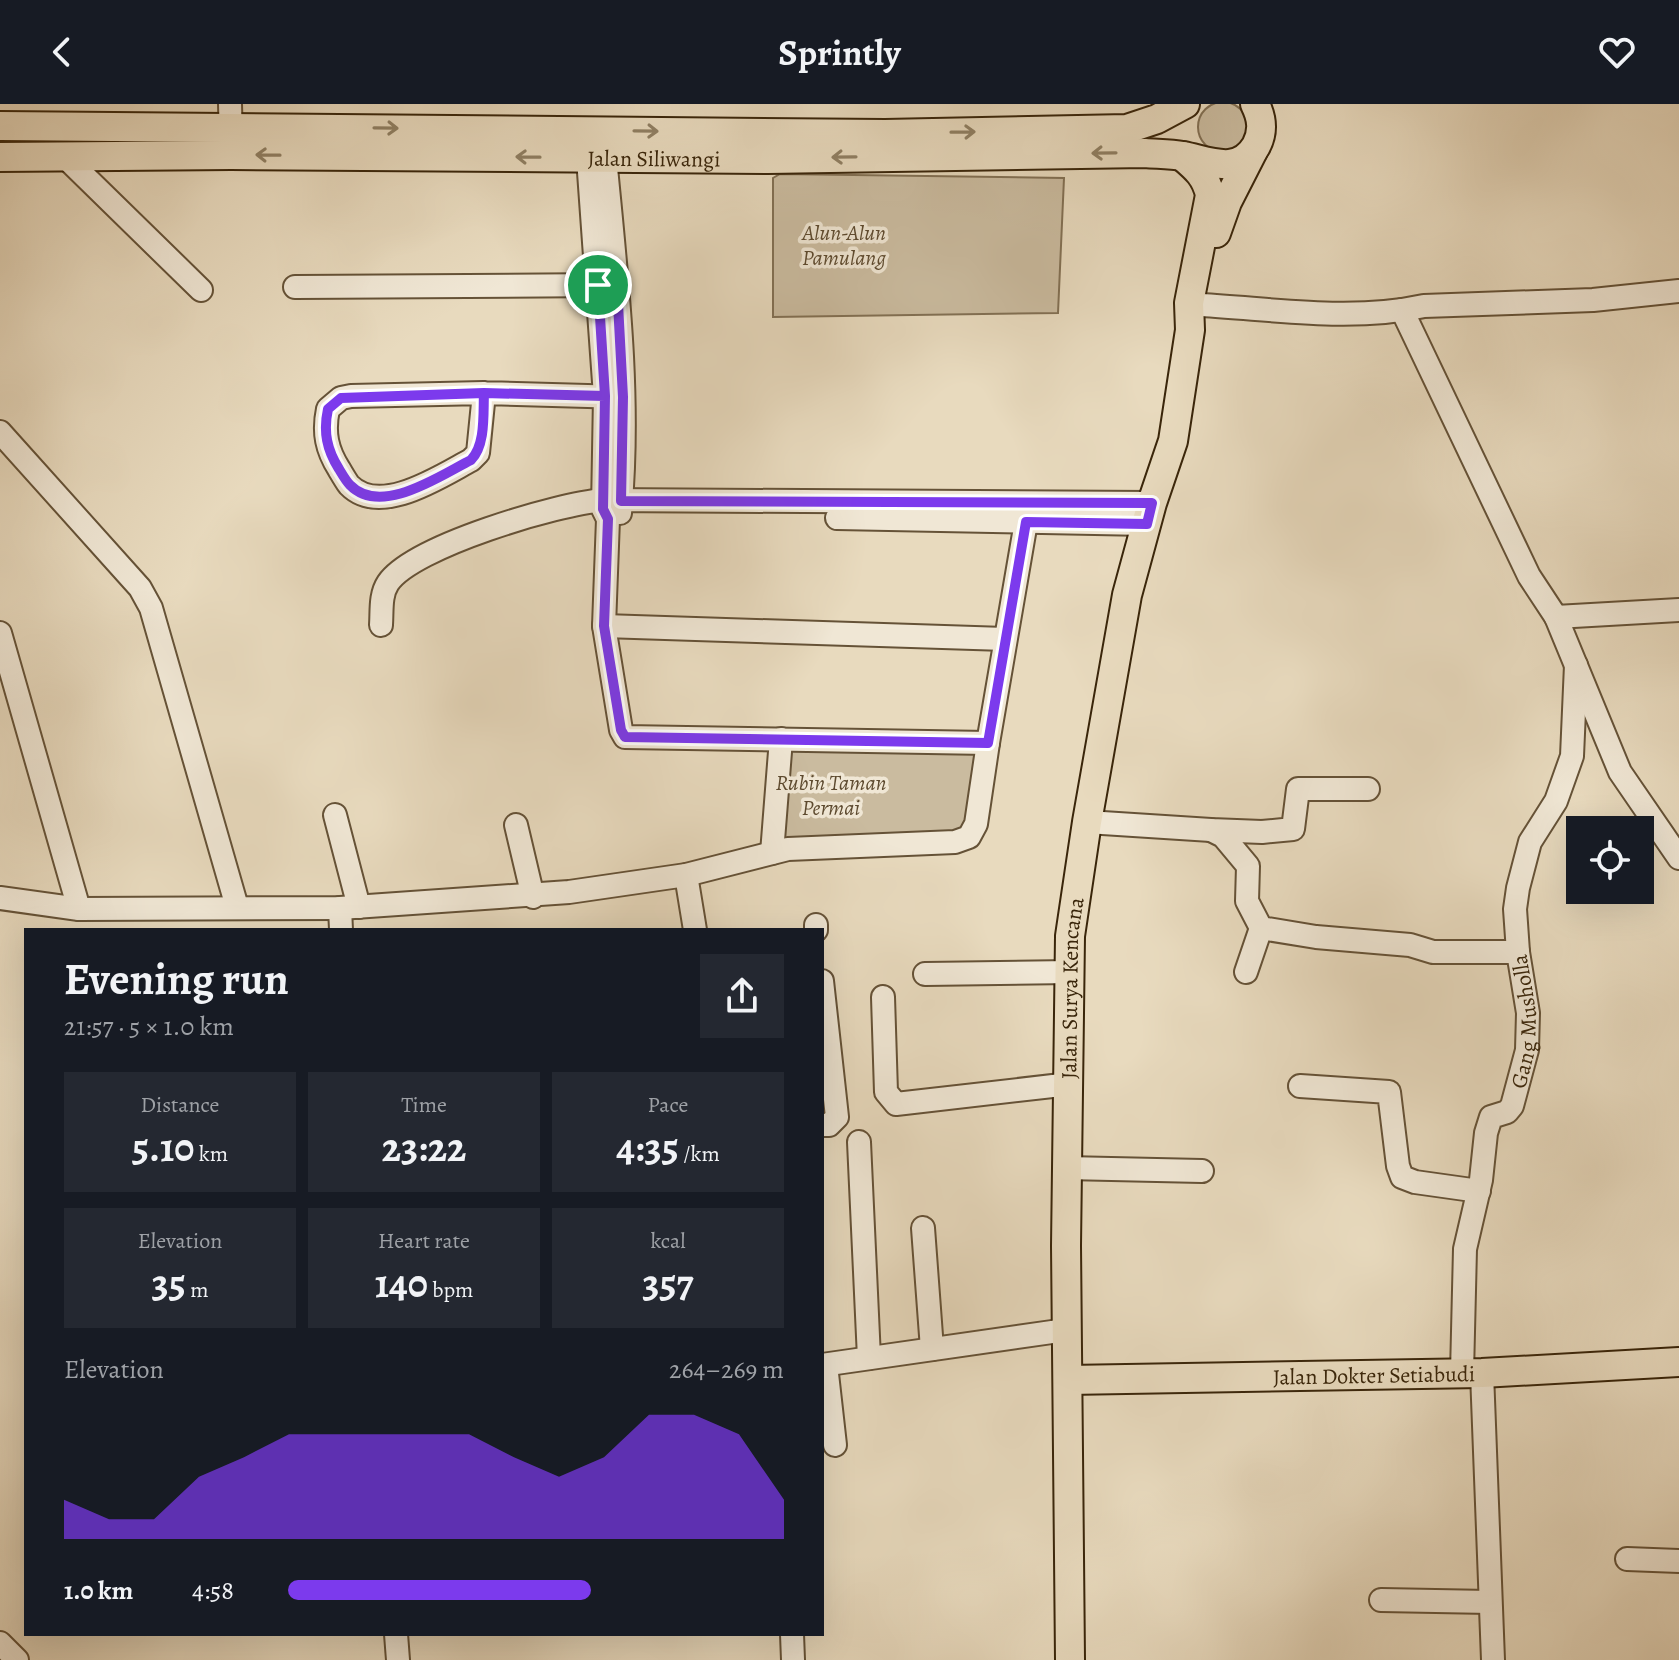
<!DOCTYPE html>
<meta charset="utf-8">
<style>
:root{--surface:#171b24;--page:#242831;--text:#f1f3f6;--muted:#9ea1a6;--accent:#7c3aed}
body{margin:0;font-family:Alegreya,serif;background:var(--page);color:var(--text);height:100vh;display:flex;flex-direction:column;font-size:30px;white-space:nowrap}
*{box-sizing:border-box;margin:0}
p{font-size:26px;color:var(--muted)}
.icon{flex:none;width:44px;height:44px;fill:none;stroke:currentColor;stroke-width:2;stroke-linecap:round;stroke-linejoin:round}
.map{position:relative;flex:1;overflow:hidden}
.panel{position:absolute;left:24px;top:824px;width:800px;height:708px;display:flex;flex-direction:column;background:var(--surface);border-radius:0px;box-shadow:0 8px 32px #0002}
.panel>*{flex:none}
.controls{position:absolute;left:1566px;top:712px;display:grid;gap:16px}
.controls a{display:grid;place-items:center;width:88px;height:88px;border-radius:0px;background:var(--surface);box-shadow:0 8px 32px #0002;font-size:40px}
.pin{position:absolute;display:grid;place-items:center;width:68px;height:68px;color:#fff;margin:-34px;border:4px solid #fff;border-radius:50%;box-shadow:0 2px 8px #0007}
.round{display:grid;place-items:center;flex:none;width:84px;height:84px;border-radius:0px;background:var(--page)}
.summary{display:flex;align-items:center;justify-content:space-between;height:136px;padding:0 40px}
h1{font-size:44px;font-weight:600;line-height:60px}
.stats{display:grid;grid-template-columns:repeat(3,1fr);gap:12px;height:136px;padding:8px 40px}
.stats div{display:grid;align-content:center;border-radius:0px;background:var(--page);text-align:center}
.stats b{font-size:40px;font-weight:600}
.stats small{font-size:22px;font-weight:400}
.stats p{font-size:22px}
.chart{height:224px;padding:16px 40px}
.chart p{display:flex;justify-content:space-between}
.chart svg{width:100%;height:144px;margin-top:8px;fill:var(--accent);opacity:.7}
ul{padding:0 40px;list-style:none;font-size:26px}
li{display:grid;grid-template-columns:128px 96px 1fr;align-items:center;height:60px}
li i{height:20px;border-radius:10px;background:var(--accent)}
header{display:flex;justify-content:space-between;align-items:center;height:104px;padding:0 40px;background:var(--surface);font-size:36px;font-weight:600}
.map>svg:first-child{display:block}
.green{fill:#cabb9f;stroke:#827054;stroke-width:2}
.lines{fill:none;stroke-linecap:round;stroke-linejoin:round}
.minor-casing{stroke:#655237;stroke-width:26}
.major-casing{stroke:#39250a;stroke-width:32}
.minor{stroke:#f0e7d5;stroke-width:22}
.major{stroke:#e8dabe;stroke-width:28}
.oneway{stroke:#908064}
.route-casing{stroke:#fff;stroke-width:16}
.route{stroke:#7c3aed;stroke-width:10}
.labels{text-anchor:middle;stroke-width:7;stroke-linejoin:round;paint-order:stroke}
.street-label{font-size:22px;fill:#39250a;stroke:#f0e7d5}
.park-label{font-size:22px;font-style:italic;fill:#5d4a2f;stroke:#f0e7d5}
</style>
<header><svg class="icon" aria-label="back" viewBox="0 0 24 24"><path d="M15 5l-7 7 7 7"/></svg>Sprintly<svg class="icon" aria-label="heart" viewBox="0 0 24 24"><path d="M12 20l-8-8c-3-5 5-10 8-4 3-6 11-1 8 4z"/></svg></header>
<div class="map">
<svg width="1679" height="1556" viewBox="0 0 1679 1556">
<rect width="100%" height="100%" fill="#e8dabe"/>
<filter id="stains"><feTurbulence type="fractalNoise" baseFrequency=".0025" numOctaves="4"/><feColorMatrix values="0 0 0 0 .2 0 0 0 0 .09 0 0 0 0 .02 0 0 0 .5 -.17"/></filter>
<radialGradient id="worn" r=".72"><stop offset=".6" stop-color="#630" stop-opacity="0"/><stop offset="1" stop-color="#630" stop-opacity=".3"/></radialGradient>
<!-- green -->
<path class="green" d="M1198 23a25 25 0 1 1 50 0a25 25 0 1 1-50 0Z
M780,70L1064,74L1058,209L773,213V74Z
M781,635L988,639L969,733L772,749Z"/>
<g class="lines">
<defs>
<g id="minor">
<path d="M230,0L231,37"/>
<path d="M65,53L201,186"/>
<path d="M605,53C616,170 631,291 620,409"/>
<path d="M588,54L605,292L603,405L608,415L604,522L621,626L625,633L988,639"/>
<path d="M295,183L610,181"/>
<path d="M1201,201C1274,205 1351,218 1424,202L1593,196L1679,187"/>
<path d="M1402,206L1529,472L1556,513L1620,668L1679,754"/>
<path d="M484,289L478,349L471,356C441,372 380,413 349,381C346,377 342,370 339,365C327,346 323,329 328,305L341,294L351,292L484,289L623,293"/>
<path d="M0,328L140,484L151,504L237,803"/>
<path d="M837,414L1147,420"/>
<path d="M1556,513L1679,506"/>
<path d="M381,521C382,507 380,491 388,479C413,442 558,400 603,396L1152,399"/>
<path d="M604,522L1005,535"/>
<path d="M0,529L79,805"/>
<path d="M335,711L359,803"/>
<path d="M1087,718L1211,726L1262,728L1293,725L1298,685H1368"/>
<path d="M516,721L533,793"/>
<path d="M1211,726L1223,732L1248,762L1247,797L1261,824L1316,833L1410,841L1433,848H1518"/>
<path d="M772,749L781,635"/>
<path d="M686,771L695,826"/>
<path d="M0,794L79,805L340,804L569,788L686,771L788,745L955,738L969,733L976,720L988,639L1026,418"/>
<path d="M340,804L341,826"/>
<path d="M816,821V826"/>
<path d="M1246,868L1261,824"/>
<path d="M925,870L1071,868"/>
<path d="M822,877L837,1013L829,1021H822"/>
<path d="M883,893L886,988L896,1000L1070,980"/>
<path d="M1300,982L1389,988L1398,1062L1402,1073L1415,1078L1479,1087"/>
<path d="M859,1038L869,1254"/>
<path d="M1066,1064L1202,1067"/>
<path d="M923,1124L932,1245"/>
<path d="M822,1261L1066,1226"/>
<path d="M826,1261L835,1341"/>
<path id="s1" d="M1462,1269L1465,1145L1481,1076L1486,1029L1491,1013L1507,1008L1512,1002L1527,946L1528,909L1518,848L1515,805L1518,784L1530,738L1556,697L1572,652L1576,561"/>
<path d="M1482,1269L1493,1556"/>
<path d="M1627,1455L1679,1457"/>
<path d="M1381,1496L1490,1498"/>
<path d="M396,1530L398,1556"/>
<path d="M792,1530L793,1556"/>
<path d="M0,1539L17,1556"/>
</g>
<g id="major">
<path d="M0,22L885,30L1127,25L1157,15L1185,0"/>
<path id="s2" d="M0,53L231,51L768,55L1145,49C1157,50 1170,50 1183,52C1209,57 1238,72 1256,42C1264,27 1262,14 1255,0"/>
<path d="M1216,129L1227,98L1253,47"/>
<path id="s3" d="M1068,1276L1482,1269L1679,1258"/>
<path id="s4" d="M1070,1556L1066,1142L1070,832L1087,718L1127,491L1152,399L1173,337L1190,226L1189,199L1210,91C1206,72 1196,64 1182,52"/>
</g>
</defs>
<!-- minor casing -->
<use href="#minor" class="minor-casing"/>
<!-- major casing -->
<use href="#major" class="major-casing"/>
<!-- minor -->
<use href="#minor" class="minor"/>
<!-- major -->
<use href="#major" class="major"/>
</g>
<!-- one-way arrows -->
<defs><path id="oneway-shaft" d="M-6 0H5M1.5-3L5.5 0L1.5 3" fill="none" stroke-width="1.6" stroke-linecap="round" stroke-linejoin="round" transform="scale(2)"/></defs>
<g class="oneway">
<use href="#oneway-shaft" transform="translate(386 24) rotate(1)"/>
<use href="#oneway-shaft" transform="translate(646 27) rotate(1)"/>
<use href="#oneway-shaft" transform="translate(963 28) rotate(-1)"/>
<use href="#oneway-shaft" transform="translate(1104 49) rotate(179)"/>
<use href="#oneway-shaft" transform="translate(268 51) rotate(-179)"/>
<use href="#oneway-shaft" transform="translate(528 53) rotate(-179)"/>
<use href="#oneway-shaft" transform="translate(844 53) rotate(179)"/>
</g>
<g class="lines">
<defs>
<path id="route" d="M598,181L605,292L484,289C483,309 486,341 471,356C441,371 381,413 350,381C346,377 342,370 339,365C327,346 323,328 328,305L341,294L484,289L605,292L603,405L608,415L604,522L621,626L625,633L988,639L1026,418L1147,420L1152,399L621,397L623,293L617,181H598"/>
</defs>
<!-- route casing -->
<use href="#route" class="route-casing"/>
<!-- route -->
<use href="#route" class="route"/>
</g>
<g class="labels">
<!-- street labels -->
<g class="street-label">
<text dy="8" stroke="none"><textPath href="#s2" startOffset="654">Jalan Siliwangi</textPath></text>
<text dy="8" stroke="none"><textPath href="#s4" startOffset="672">Jalan Surya Kencana</textPath></text>
<text dy="8" stroke="none"><textPath href="#s1" startOffset="370">Gang Musholla</textPath></text>
<text dy="8" stroke="none"><textPath href="#s3" startOffset="306">Jalan Dokter Setiabudi</textPath></text>
</g>
<!-- park labels -->
<g class="park-label">
<text x="844" y="136">Alun-Alun<tspan x="844" dy="25">Pamulang</tspan></text>
<text x="831" y="686">Rubin Taman<tspan x="831" dy="25">Permai</tspan></text>
</g>
</g>
<rect width="100%" height="100%" filter="url(#stains)"/>
<rect width="100%" height="100%" fill="url(#worn)"/>
</svg>
<div class="controls">
<a><svg class="icon" aria-label="locate" viewBox="0 0 24 24"><circle cx="12" cy="12" r="6"/><path d="M12 2v4M12 18v4M2 12h4M18 12h4"/></svg></a>
</div>
<div class="pin" style="left:598px;top:181px;background:#1e9e55"><svg class="icon" aria-label="arrive" viewBox="0 0 24 24"><path d="M6 21V4h12l-3 4 3 4H6"/></svg></div>
<section class="panel">
<div class="summary"><div><h1>Evening run</h1><p>21:57 · 5 × 1.0 km</p></div><a class="round"><svg class="icon" aria-label="share" viewBox="0 0 24 24"><path d="M12 15V3M7 8l5-5 5 5M5 13v7h14v-7"/></svg></a></div>
<div class="stats">
<div><p>Distance</p><b>5.10<small> km</small></b></div>
<div><p>Time</p><b>23:22</b></div>
<div><p>Pace</p><b>4:35<small> /km</small></b></div>
</div>
<div class="stats">
<div><p>Elevation</p><b>35<small> m</small></b></div>
<div><p>Heart rate</p><b>140<small> bpm</small></b></div>
<div><p>kcal</p><b>357</b></div>
</div>
<div class="chart"><p><span>Elevation</span>264–269 m</p>
<svg viewBox="0 0 160 44" preserveAspectRatio="none"><path d="M0 44V32L10 38L20 38L30 25L40 19L50 12L60 12L70 12L80 12L90 12L100 19L110 25L120 19L130 6L140 6L150 12L160 32V44z"/></svg>
</div>
<ul>
<li><b>1.0 km</b>4:58<i style="width:61%"></i></li>
</ul>
</section>
</div>
